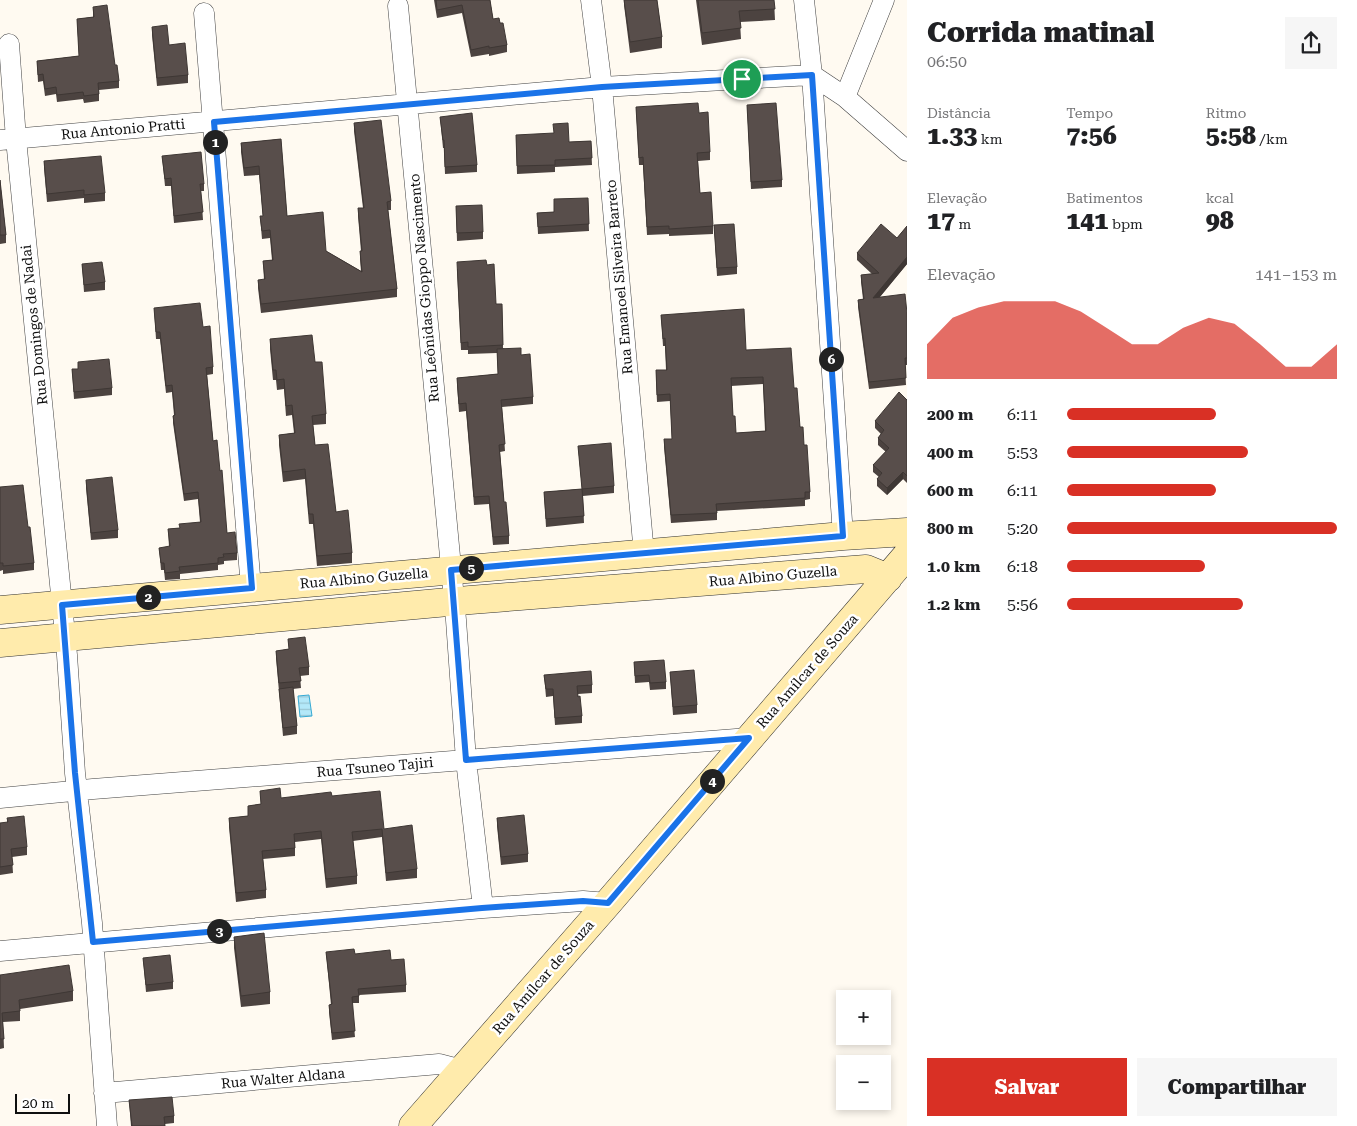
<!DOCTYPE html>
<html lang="pt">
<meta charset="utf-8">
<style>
:root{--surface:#fff;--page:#f6f6f6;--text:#202124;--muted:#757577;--accent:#d93025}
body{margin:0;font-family:"Roboto Serif",serif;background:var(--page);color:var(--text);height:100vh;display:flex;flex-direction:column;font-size:19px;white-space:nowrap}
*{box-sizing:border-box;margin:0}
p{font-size:16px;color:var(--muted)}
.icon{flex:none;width:28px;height:28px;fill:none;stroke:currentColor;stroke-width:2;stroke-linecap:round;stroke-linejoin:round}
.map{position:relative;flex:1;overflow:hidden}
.drawer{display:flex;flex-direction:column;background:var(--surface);width:450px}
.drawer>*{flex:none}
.tools{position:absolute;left:836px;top:990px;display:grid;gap:10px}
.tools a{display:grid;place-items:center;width:55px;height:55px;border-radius:0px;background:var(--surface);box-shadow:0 2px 8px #0003;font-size:25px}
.scale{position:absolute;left:15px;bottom:12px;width:55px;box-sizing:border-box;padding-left:5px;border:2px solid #0f0f0f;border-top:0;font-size:14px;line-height:18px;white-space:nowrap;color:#0f0f0f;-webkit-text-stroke:4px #fff;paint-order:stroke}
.pin{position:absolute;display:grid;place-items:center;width:42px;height:42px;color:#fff;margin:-21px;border:2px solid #fff;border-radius:50%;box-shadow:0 1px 5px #0007}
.km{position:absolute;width:25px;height:25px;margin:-12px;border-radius:50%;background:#222;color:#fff;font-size:14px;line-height:25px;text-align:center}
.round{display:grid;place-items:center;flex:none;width:52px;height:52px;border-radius:0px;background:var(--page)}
.overview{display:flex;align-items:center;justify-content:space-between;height:85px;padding:0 20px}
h1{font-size:28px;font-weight:800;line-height:38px}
.stats{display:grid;grid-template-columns:repeat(3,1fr);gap:8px;height:85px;padding:5px 20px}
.stats div{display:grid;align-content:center}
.stats b{font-size:25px;font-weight:800}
.stats small{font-size:14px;font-weight:400}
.stats p{font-size:14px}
.chart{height:140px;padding:10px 20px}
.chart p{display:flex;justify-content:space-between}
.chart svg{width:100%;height:90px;margin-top:5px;fill:var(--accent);opacity:.7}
.button{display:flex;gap:10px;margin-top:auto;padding:10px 20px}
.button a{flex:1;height:58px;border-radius:0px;background:var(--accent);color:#fff;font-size:20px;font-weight:800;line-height:58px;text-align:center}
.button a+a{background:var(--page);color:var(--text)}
ul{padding:0 20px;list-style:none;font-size:16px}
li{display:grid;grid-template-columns:80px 60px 1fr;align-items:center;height:38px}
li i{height:12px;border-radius:6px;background:var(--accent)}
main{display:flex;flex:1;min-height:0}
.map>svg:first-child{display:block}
.water{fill:url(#water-rules);stroke:#37aad4}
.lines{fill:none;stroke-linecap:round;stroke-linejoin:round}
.street-casing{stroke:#424242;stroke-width:21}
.secondary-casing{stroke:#313131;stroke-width:29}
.street{stroke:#fff;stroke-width:20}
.secondary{stroke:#ffebac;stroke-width:28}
.wall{fill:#4c4340;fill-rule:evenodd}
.shaded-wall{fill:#3e3734}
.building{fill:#584e4b;stroke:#3e3734;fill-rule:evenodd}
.route-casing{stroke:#fff;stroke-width:10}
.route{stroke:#1a73e8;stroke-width:6}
.labels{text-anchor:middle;stroke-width:5;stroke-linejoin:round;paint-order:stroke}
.street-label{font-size:14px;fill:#0f0f0f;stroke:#fff}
</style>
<main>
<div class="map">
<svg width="907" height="1126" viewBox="0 0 907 1126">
<defs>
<pattern id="water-rules" width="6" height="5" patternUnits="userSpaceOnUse" patternTransform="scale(1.25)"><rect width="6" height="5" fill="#b3e8f9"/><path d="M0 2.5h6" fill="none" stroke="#99c6d4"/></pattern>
</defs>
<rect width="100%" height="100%" fill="#fffaf1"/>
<!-- water -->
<path class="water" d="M309,695L312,716L300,717L298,696Z"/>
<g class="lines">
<defs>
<path id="street" d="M591,0L602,87L644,554
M804,0L812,75L843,536
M398,6L456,620L466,760L483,908
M204,13L251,588
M9,44L16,139L67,655L75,773L92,923L107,1126
M845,97L884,0
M0,140L602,87L812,75L845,97L907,151
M0,798L93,789L749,738
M0,951L483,908L583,901L608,903
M104,1093L439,1064L462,1070"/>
<path id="secondary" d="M0,610L843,536L907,532
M0,643L470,600L866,569L888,578
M413,1126L608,903L907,555"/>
</defs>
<!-- street casing -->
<use href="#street" class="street-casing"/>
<!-- secondary casing -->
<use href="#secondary" class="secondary-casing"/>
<!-- street -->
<use href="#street" class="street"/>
<!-- secondary -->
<use href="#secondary" class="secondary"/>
</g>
<!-- wall -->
<path class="wall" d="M434,0H490L493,19L500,23L507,45V52L489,56V54L471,57L462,13L437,18Z
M624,0H657L662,37V48L630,53L624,5Z
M696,0H774L775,20L740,22L741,39L702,45Z
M93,7L115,65L119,81V88L99,90V101L84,103L83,99L57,102L56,94L45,96L43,81L38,82L37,61L79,56L77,19L93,17Z
M152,27L169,45L188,75V83L157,86L152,35Z
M747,105L782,180V187L751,189Z
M636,107L699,113L710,152V160L698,161L700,193L713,226V234L669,236V234L647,235L643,165H639Z
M440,117L477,165V172L445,174L444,148H443Z
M354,123L391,201V210H388L397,289V297L261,313L258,288V280H264L263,261L272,260L270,238L262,239L260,216H263L259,175L244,176L241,152V143L281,139L287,216L326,251L361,271L360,259V251H361L358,216V208H363L354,131Z
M516,135L569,142L591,141L592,165L555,167V172L517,174Z
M162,156L204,184V191H201L203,220L174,223L171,186H165Z
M44,161L105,193V201L84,203V198L47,202L44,168Z
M0,180L6,235V243L0,244Z
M588,198L589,231L538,234L537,213L554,212Z
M456,206L483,232V239L457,241Z
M714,225L737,267V274L717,276Z
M907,226V264L880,297L907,313V365H905L906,385L869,389L858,307V300L863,299L861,282V275L872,274L857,260V253L897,238Z
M82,264L105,282V290L84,292Z
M487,265L496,304H502L503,348L521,355L533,397V404L502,407L505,451L500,452L504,502L509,536V544L493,545L489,504L474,505L466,411L459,412L457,385V378L498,374L497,353L468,354V350H461L457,269Z
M154,308L203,327L213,367V374L207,375L213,441L220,471L227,533L237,553V560L224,561V564L218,565V570L180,574V579L165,580L164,570H161L159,548L169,547L168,529L179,528L200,522L198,499L184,501L173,423V416L174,415L172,392L166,393L160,339H156Z
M661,315L746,350L794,388L800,427L804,445L810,492V499L805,500V506L717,511V520L671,523L664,447V439H672L670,401L657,402L656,378V370H666L665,346H663ZM763,384L765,431L736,433L733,416L731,386Z
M270,339L315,362L326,414V424L313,425L315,445L336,512L352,553V563L317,566L313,524H309L305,479L283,482L279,445V435L294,433L292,415L286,416L284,389L277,390L276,380H273L270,349Z
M78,362L112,388V395L74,399L72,369H78Z
M907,400V483L903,479L887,495L877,486V479L879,477L873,472V465L886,452L878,445V438L881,434L875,428V421Z
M578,446L614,486V493L583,496L584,523L546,527L544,492L582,489Z
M86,480L118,530V538L91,540L86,488Z
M0,487L28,527L34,563V570L3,574V570L0,571Z
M288,639L309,667V675L300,676L301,688L293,689L297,726V734L283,736L276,658V651L289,649Z
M634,662L666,682V689L650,690L649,682L635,683Z
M670,672L697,705V713L673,715Z
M544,675L592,685V693L578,694L582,716V723L555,725L553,696L546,697Z
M260,791L281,798L332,796L384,829L417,869V878L386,881L382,837L353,841L357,876V884L326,888L321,839L295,842V856L263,859L266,890V898L236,902L229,827V818L248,816V806L261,804Z
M7,818L27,847V855L12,857L13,873L0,875V823H7Z
M497,818L528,854V862L501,865L497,826Z
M234,937L270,992V1004L241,1007L234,948Z
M326,952L355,954L391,960L406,985V992L359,995V1003H352L355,1037L332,1040L329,1012V1005H331Z
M143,958L173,982V989L146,992Z
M0,975L73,991V1001L20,1009V1021L3,1022L4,1048L0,1049Z
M129,1100L174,1116V1123L165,1124V1126H131Z"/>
<!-- shaded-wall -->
<path class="shaded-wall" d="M907,257V264L873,305V298Z
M903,472V479L887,495V488Z"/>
<!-- building -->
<path class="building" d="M436,0H490L493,19L499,18L500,23H503L507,45L489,48V46L471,50L462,5L437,10Z
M624,0H657L662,37L630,42Z
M698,0H774L775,9L739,11L741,28L702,33Z
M107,5L115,65H117L119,81L98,83L99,94L84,96L83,92L57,95L56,87L45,89L43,74L38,75L37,61L79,56L77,19L94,17L93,7Z
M167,25L169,45L185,43L188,75L157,78L152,27Z
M698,103L699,113L708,112L710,152L697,153L700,193L711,192L713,226L669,229V226L647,227L643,157L639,158L636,107Z
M776,103L782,180L751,182L747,105Z
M472,113L477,165L445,167L444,140H443L440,117Z
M381,120L391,201L387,202L397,289L261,304L258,280L265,279L263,261L273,260L270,230L262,231L260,216H263L259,166L244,168L241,143L281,139L287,216L323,212L326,251L362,272L360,251H362L358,208H364L354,123Z
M568,123L569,142L591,141L592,158L555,160V165L517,166L516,135L554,133L553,124Z
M201,152L204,184H200L203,212L174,216L171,178L165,179L162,156Z
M101,156L105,193L84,195V190L47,194L44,161Z
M0,180L6,235H0Z
M588,198L589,224L538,227L537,213L554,212V199Z
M482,205L483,232L457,233L456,206Z
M734,224L737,267L717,268L714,225Z
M881,224L897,238L907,226V257L873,298L905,294L907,313V358H905L906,378L869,382L858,300L864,299L861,275L879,273L857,253Z
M486,260L487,265L494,264L496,304H502L503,345L468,347V342L461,343L457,262Z
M102,262L105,282L84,285L82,264Z
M200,303L203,327L210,326L213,367L206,368L213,441L217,440L220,471L222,470L227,533L235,532L237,553L223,554L224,557L218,558V563L179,567L180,571L165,573L164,563H161L159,548L170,546L168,529L180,528L179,524L201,522L198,492L184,494L173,416L175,415L172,385L166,386L160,332H156L154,308Z
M744,309L746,350L791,348L794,388H797L800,427H803L804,445H807L810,492H805V498L716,504L717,513L671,515L664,439H672L670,394L657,395L656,370H667L665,338L663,339L661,315ZM763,377L766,431L736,433L735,416H733L731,378Z
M312,335L315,362H322L326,414L312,416L315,445L328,444L336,512L348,510L352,553L317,556L313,514H309L305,469L283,472L279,435L295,433L292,405L286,406L284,379L277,380L276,370H273L270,339Z
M521,348V355L530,354L533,397L501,400L505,444L499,445L504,502H506L509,536L493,537L489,496L474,497L466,403L459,404L457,378L498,374L497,349Z
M109,359L112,388L74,392L72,369H78V362Z
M899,392L907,400V476L903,472L887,488L877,479L882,473L873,465L889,448L878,438L884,430L875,421Z
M611,443L614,486L582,489L578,446Z
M112,477L118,530L91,533L86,480Z
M23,485L28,527H30L34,563L3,566V563H0V487Z
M582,489L584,516L546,519L544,492Z
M305,637L309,667L299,668L301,681L279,683L276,651L289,649L288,639Z
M664,660L666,682L650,683L649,675L635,676L634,662Z
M694,670L697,705L673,707L670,672Z
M591,671L592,685L577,686L578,697L580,696L582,716L555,718L553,689H546L544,675Z
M293,687L297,726L283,728L279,689Z
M280,788L281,798L331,792L332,796L380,791L384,829L412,825L417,869L386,873L382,829L352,832L357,876L326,879L321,831L294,834L295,848L262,851L266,890L236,893L229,818L248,816V806L261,804L260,791Z
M524,815L528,854L501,857L497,818Z
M24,816L27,847L11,849L13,865L0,867V823L8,822L7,818Z
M264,933L270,992L241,996L234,937Z
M354,949L355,954L390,950L391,960L404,959L406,985L358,989L359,996L352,997L355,1031L332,1033L329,1005L332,1004L326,952Z
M170,955L173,982L146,985L143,958Z
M69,965L73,991L19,1000L20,1011L2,1013L4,1039H0V975Z
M172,1097L174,1116L164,1117L165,1126H132L129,1100Z"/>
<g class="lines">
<defs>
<path id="route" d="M812,75L843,536L451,570L466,760L749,738L608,903L583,901L482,908L93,942L75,773L62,605L252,588L214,122L602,87Z"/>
</defs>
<!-- route casing -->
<use href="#route" class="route-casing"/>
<!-- route -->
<use href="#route" class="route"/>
</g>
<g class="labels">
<!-- street labels -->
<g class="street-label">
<text transform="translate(123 129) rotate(-5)" y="5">Rua Antonio Pratti</text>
<text transform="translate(619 277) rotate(-95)" y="5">Rua Emanoel Silveira Barreto</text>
<text transform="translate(424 288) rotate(-95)" y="5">Rua Leônidas Gioppo Nascimento</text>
<text transform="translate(34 325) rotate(-96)" y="5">Rua Domingos de Nadai</text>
<text transform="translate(773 576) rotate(-5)" y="5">Rua Albino Guzella</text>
<text transform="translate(364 578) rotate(-5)" y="5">Rua Albino Guzella</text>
<text transform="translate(807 671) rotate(-49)" y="5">Rua Amílcar de Souza</text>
<text transform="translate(375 767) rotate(-5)" y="5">Rua Tsuneo Tajiri</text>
<text transform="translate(543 977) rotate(-49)" y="5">Rua Amílcar de Souza</text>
<text transform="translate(283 1078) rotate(-5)" y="5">Rua Walter Aldana</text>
</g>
</g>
</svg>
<div class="tools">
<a>+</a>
<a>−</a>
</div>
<div class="scale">20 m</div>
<div class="pin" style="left:742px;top:79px;background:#1e9e55"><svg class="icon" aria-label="arrive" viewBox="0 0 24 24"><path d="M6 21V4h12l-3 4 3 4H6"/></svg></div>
<b class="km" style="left:215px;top:142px">1</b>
<b class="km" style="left:148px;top:597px">2</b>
<b class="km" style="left:219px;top:931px">3</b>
<b class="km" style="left:712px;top:781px">4</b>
<b class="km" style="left:471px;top:568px">5</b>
<b class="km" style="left:831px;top:359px">6</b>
</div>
<section class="drawer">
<div class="overview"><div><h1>Corrida matinal</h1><p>06:50</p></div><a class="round"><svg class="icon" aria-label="share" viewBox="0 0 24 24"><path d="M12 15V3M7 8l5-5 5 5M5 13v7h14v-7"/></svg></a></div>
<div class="stats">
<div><p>Distância</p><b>1.33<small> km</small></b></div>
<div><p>Tempo</p><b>7:56</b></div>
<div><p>Ritmo</p><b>5:58<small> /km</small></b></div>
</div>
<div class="stats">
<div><p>Elevação</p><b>17<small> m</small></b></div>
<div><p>Batimentos</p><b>141<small> bpm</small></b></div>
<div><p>kcal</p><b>98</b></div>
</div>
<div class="chart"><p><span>Elevação</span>141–153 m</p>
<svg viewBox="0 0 160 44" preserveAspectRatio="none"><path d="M0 44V27L10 14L20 9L30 6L40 6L50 6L60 11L70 19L80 27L90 27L100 19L110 14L120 17L130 27L140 38L150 38L160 27V44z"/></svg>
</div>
<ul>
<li><b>200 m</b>6:11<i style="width:55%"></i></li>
<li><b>400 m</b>5:53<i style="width:67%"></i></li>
<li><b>600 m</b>6:11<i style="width:55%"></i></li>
<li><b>800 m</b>5:20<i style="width:100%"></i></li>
<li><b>1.0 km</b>6:18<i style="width:51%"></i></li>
<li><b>1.2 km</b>5:56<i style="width:65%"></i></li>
</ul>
<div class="button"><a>Salvar</a><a>Compartilhar</a></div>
</section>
</main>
